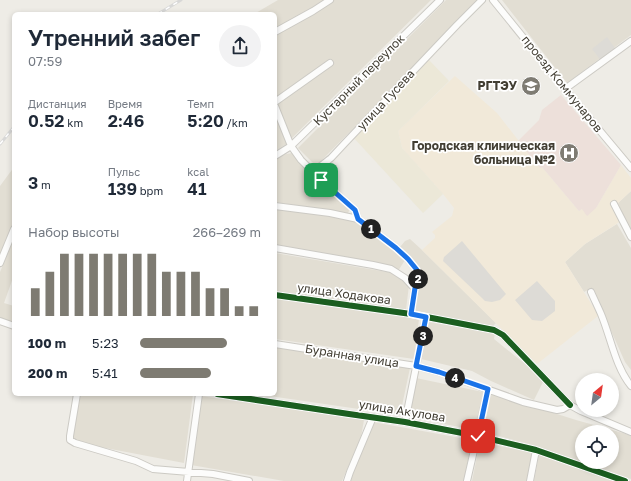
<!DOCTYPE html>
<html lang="ru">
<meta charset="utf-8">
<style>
:root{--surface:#fff;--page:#f2f2f3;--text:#1f2937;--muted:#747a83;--accent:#7e7b72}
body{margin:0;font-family:"Golos Text",sans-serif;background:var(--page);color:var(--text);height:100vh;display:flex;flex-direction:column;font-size:15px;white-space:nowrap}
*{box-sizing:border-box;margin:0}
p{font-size:13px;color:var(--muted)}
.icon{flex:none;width:22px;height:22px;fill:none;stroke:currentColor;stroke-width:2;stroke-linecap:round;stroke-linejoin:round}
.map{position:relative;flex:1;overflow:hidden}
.panel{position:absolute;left:12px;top:12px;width:265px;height:384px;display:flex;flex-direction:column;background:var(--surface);border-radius:6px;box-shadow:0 2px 6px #0003}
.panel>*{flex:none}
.needle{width:26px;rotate:29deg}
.controls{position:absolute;left:575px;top:373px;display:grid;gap:8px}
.controls a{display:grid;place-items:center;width:44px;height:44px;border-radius:50%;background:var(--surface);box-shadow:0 2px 6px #0003;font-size:20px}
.pin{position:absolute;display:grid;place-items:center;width:34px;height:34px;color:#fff;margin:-17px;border-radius:8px;box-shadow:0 2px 6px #0006}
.km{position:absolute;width:20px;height:20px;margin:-10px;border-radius:50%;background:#222;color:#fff;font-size:11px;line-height:20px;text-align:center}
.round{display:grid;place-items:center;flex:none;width:42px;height:42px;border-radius:21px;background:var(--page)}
.overview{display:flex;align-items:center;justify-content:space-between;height:68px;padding:0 16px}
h1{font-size:22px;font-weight:600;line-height:30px}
.stats{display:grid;grid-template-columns:repeat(3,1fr);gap:6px;height:68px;padding:4px 16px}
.stats div{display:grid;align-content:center}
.stats b{font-size:17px;font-weight:600}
.stats small{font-size:11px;font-weight:400}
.stats p{font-size:11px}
.chart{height:112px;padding:8px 16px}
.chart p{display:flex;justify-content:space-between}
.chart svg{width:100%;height:72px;margin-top:4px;stroke:var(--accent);stroke-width:6}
ul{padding:0 16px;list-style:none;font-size:13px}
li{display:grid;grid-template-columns:64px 48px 1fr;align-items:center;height:30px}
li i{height:10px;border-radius:5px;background:var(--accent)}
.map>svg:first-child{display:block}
.residential{fill:#e2ded3}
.commercial{fill:#f1e9d9}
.education{fill:#ece8d8}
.medical{fill:#ede0da}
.parking{fill:#dddbd6}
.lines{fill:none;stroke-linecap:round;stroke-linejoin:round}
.minor-casing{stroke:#cccac4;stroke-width:8}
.minor{stroke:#fcfcfb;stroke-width:6}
.rail-casing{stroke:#d8d8d7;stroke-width:3}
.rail{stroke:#fff;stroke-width:1.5;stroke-dasharray:4.5;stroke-linecap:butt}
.cycleway-casing{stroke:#fff;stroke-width:8}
.cycleway{stroke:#1b5e20;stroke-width:6}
.route-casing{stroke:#fff;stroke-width:8}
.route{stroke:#1a73e8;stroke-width:5}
.labels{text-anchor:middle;stroke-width:3.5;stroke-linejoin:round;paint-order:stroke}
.street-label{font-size:12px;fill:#423e33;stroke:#fff}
.poi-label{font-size:12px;font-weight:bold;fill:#423e33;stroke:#fff;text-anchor:end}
</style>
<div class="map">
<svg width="631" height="481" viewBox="0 0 631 481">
<rect width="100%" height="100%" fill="#eeece6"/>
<!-- residential -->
<path class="residential" d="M278,0H326L319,5L275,28V14H254Z
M329,0H431L291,139L275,102V32Z
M446,0H480L316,166L298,148Z
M502,0H631V35L567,83Z
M275,111L288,143L275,151Z
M292,153L322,183L350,209L348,213L275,202V161L282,155Z
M14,167V223L0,257V186Z
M631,191V230L624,217L618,203Z
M275,208L326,215L358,222L405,260L398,271L376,262L275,245Z
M617,224L631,248V370L625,362L592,288L584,292L565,262L585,244Z
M14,239V275L4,303L14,306V324L0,319V272Z
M410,239L422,250L496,323L492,327L414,311L419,286L422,280V273L412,260L400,247L405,241Z
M275,253L393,273L409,285L406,310L275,291Z
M275,299L419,319L414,359L275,339Z
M428,322L495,333L494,339L530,368L543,382L534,400L491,381L472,371L421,359Z
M275,347L410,368L400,415L256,394H275Z
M416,378L483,392L475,430L408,417Z
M491,393L576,420L623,433L631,436V479L583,462H612V432H582V462L529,444L483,432Z
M81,394H193L184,463L74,442L72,439Z
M201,396L364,420L361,437L342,481H284L191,465Z
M373,422L472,440L464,481H350L352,472Z
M480,442L534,453L528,481H472Z
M539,455L613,481H534Z"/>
<!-- commercial -->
<path class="commercial" d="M455,76L497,113L540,168L542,167L579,211L582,209L596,208L621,165L631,178V191L618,203L624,217L621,221L585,244L565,262L597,313L598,316L537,364L422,250L435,238V235L432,232L452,216L454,208L443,194L402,148L398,131Z"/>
<!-- education -->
<path class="education" d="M429,60L449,81L398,131L402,148L443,194L423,213L353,137Z"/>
<!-- medical -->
<path class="medical" d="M561,95L621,165L596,208L587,216L582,209L579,211L542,167L540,168L518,141L539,120L542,110Z"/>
<!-- parking -->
<path class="parking" d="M607,37L617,51L602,62L592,49Z
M462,241L506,294L500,300L492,302L485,301L482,298L443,261L444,257Z
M537,281L555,301V311L542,321L532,320L515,300Z"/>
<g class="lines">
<defs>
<path id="minor" d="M493,0L565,89L631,168
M275,32L313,11L330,0
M565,89L631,41
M275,102L330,63
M275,106L291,146L301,160L321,180L355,210L358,219
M275,156L291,146L440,0
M313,172L331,158L345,143L457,25L482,0
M614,204L631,237
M275,206L330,213L358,219L396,248L408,259L417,270L419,276L415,289L411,314
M275,248L373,265L391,269L405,278L415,289
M0,263L14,229
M591,292C594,299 598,307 601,314C611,338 615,366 631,386
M275,295L411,314L494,330L503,335L570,405
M0,321L14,326
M275,344L416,366L439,372L523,402L557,410L563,409L570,405L581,411L631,432
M77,394L70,436V440L75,443L136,461L153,469L213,474L249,481
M217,394L349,414L405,422L478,436L536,450L625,481
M405,422L426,317
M187,481L199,394
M347,481L350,472L373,417
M467,481L488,389
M530,481L536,450"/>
</defs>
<!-- minor casing -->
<use href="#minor" class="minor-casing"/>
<!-- minor -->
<use href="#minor" class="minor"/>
<defs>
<path id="rail" d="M158,14L181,0
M0,144L14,127"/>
</defs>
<!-- rail casing -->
<use href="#rail" class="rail-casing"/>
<!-- rail -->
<use href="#rail" class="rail"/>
<defs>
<path id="cycleway" d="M275,295L411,314L494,330L503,335L570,405
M217,394L349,414L405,422L478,436L536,450L625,481"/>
</defs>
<!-- cycleway casing -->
<use href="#cycleway" class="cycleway-casing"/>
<!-- cycleway -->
<use href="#cycleway" class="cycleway"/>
</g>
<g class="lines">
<defs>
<path id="route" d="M321,180L355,210L358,219L396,248L408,259L417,270L419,276L415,288L411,314L426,317L416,366L439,372L488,389L478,436"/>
</defs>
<!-- route casing -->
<use href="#route" class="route-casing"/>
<!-- route -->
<use href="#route" class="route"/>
</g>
<!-- icons -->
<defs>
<symbol id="university-disc" viewBox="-11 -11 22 22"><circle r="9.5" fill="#7e7b72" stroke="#fff"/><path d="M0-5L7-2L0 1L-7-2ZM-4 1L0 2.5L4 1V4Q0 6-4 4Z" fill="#fff"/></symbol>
<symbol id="hospital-disc" viewBox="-11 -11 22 22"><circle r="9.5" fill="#7e7b72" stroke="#fff"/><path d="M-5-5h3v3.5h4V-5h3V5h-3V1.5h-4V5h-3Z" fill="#fff"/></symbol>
</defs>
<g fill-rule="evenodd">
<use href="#university-disc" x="520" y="75" width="22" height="22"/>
<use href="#hospital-disc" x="558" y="142" width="22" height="22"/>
</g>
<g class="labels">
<!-- street labels -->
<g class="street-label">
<text transform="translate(359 80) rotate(-45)" y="4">Кустарный переулок</text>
<text transform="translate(562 84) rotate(51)" y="4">проезд Коммунаров</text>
<text transform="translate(386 100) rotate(-47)" y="4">улица Гусева</text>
<text transform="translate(344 294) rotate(8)" y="4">улица Ходакова</text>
<text transform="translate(352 356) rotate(9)" y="4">Буранная улица</text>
<text transform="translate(402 411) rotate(9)" y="4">улица Акулова</text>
</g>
<!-- poi labels -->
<g class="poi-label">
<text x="517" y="90">РГТЭУ</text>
<text x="555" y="150">Городская клиническая<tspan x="555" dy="14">больница №2</tspan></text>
</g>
</g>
</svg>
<div class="controls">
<a><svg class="needle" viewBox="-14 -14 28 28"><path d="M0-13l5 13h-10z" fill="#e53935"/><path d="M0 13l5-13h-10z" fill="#747a83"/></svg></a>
<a><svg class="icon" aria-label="locate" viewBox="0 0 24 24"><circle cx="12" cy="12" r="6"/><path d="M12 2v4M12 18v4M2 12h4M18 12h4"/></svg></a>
</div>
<div class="pin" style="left:321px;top:180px;background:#1e9e55"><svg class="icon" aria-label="arrive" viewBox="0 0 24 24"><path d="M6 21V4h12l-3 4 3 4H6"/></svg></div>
<div class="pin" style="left:478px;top:436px;background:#d93025"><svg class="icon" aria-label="check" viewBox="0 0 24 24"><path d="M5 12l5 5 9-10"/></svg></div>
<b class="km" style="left:371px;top:229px">1</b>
<b class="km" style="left:418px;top:279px">2</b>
<b class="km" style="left:423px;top:336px">3</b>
<b class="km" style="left:455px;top:378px">4</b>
<section class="panel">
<div class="overview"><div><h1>Утренний забег</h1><p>07:59</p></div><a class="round"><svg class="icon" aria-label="share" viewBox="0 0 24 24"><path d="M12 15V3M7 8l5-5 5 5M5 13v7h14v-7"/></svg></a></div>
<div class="stats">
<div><p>Дистанция</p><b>0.52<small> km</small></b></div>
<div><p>Время</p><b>2:46</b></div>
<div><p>Темп</p><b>5:20<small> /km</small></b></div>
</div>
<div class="stats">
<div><b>3<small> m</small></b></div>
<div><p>Пульс</p><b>139<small> bpm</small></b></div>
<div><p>kcal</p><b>41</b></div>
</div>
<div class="chart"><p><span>Набор высоты</span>266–269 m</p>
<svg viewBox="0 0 160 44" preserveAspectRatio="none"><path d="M5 44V27M15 44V17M25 44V6M35 44V6M45 44V6M55 44V6M65 44V6M75 44V6M85 44V6M95 44V17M105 44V17M115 44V17M125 44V27M135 44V27M145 44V38M155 44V38"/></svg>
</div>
<ul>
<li><b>100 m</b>5:23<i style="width:72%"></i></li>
<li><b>200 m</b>5:41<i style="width:59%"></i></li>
</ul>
</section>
</div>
